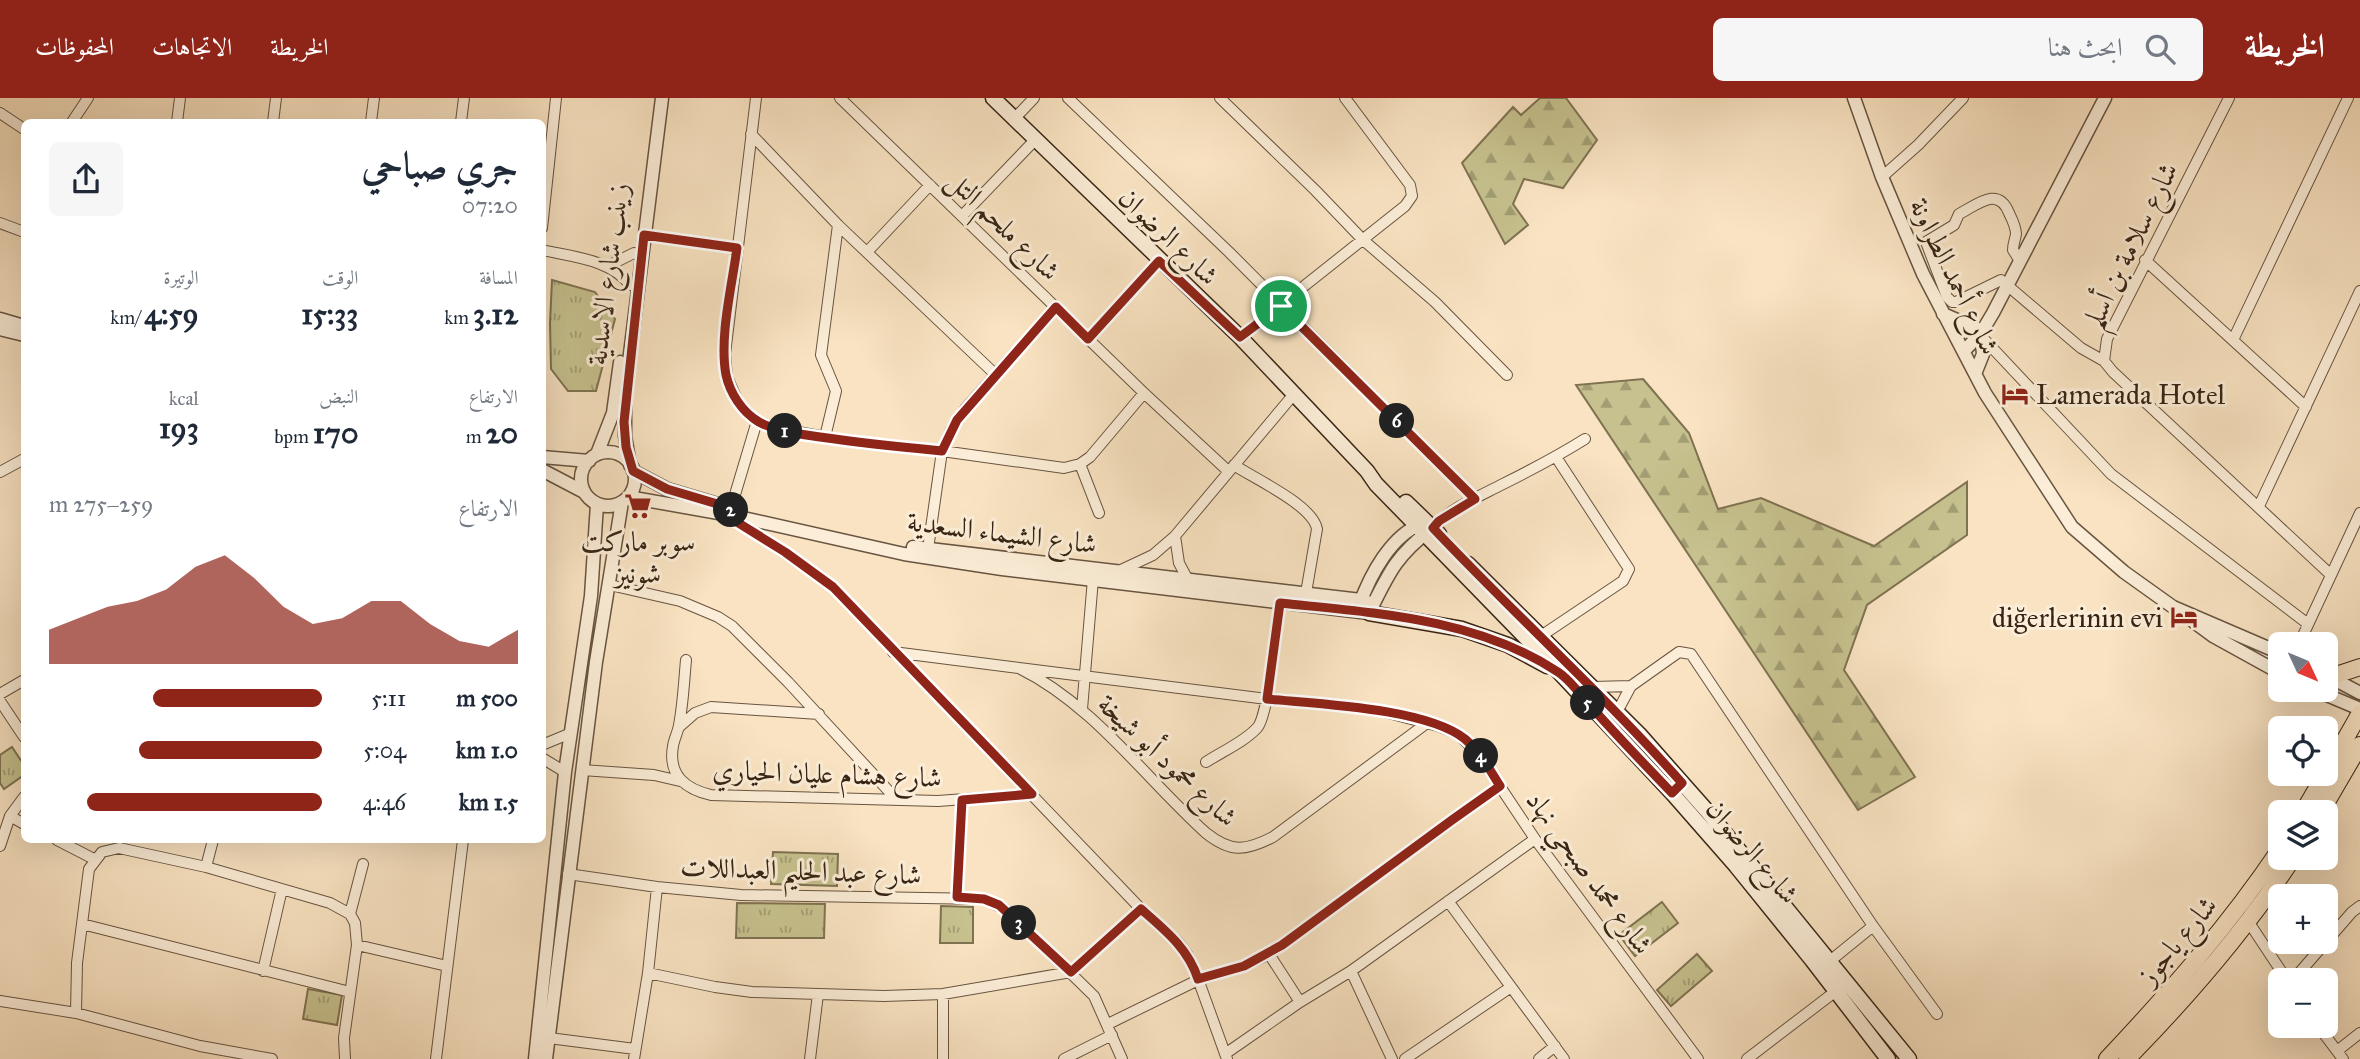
<!DOCTYPE html>
<html lang="ar">
<meta charset="utf-8">
<style>
:root{--surface:#fff;--page:#f6f6f7;--text:#1f2937;--muted:#747a83;--accent:#8f2418}
body{margin:0;font-family:"IM FELL Great Primer",Amiri,serif;background:var(--page);color:var(--text);direction:rtl;height:100vh;display:flex;flex-direction:column;font-size:26px;white-space:nowrap}
*{box-sizing:border-box;margin:0}
p{font-size:23px;color:var(--muted)}
.icon{flex:none;width:38px;height:38px;fill:none;stroke:currentColor;stroke-width:2;stroke-linecap:round;stroke-linejoin:round}
.map{position:relative;flex:1;overflow:hidden;direction:ltr}
.drawer{position:absolute;left:21px;top:21px;width:525px;height:724px;display:flex;flex-direction:column;background:var(--surface);border-radius:10px;box-shadow:0 7px 28px #0002;direction:rtl}
.drawer>*{flex:none}
.needle{width:46px;rotate:134deg}
.buttons{position:absolute;left:2268px;top:534px;display:grid;gap:14px}
.buttons a{display:grid;place-items:center;width:70px;height:70px;border-radius:10px;background:var(--surface);box-shadow:0 7px 28px #0002;font-size:35px}
.pin{position:absolute;display:grid;place-items:center;width:60px;height:60px;color:#fff;margin:-30px;border:4px solid #fff;border-radius:50%;box-shadow:0 2px 7px #0007}
.km{position:absolute;width:35px;height:35px;margin:-18px;border-radius:50%;background:#222;color:#fff;font-size:19px;line-height:35px;text-align:center}
.round{display:grid;place-items:center;flex:none;width:74px;height:74px;border-radius:10px;background:var(--page)}
.overview{display:flex;align-items:center;justify-content:space-between;height:119px;padding:0 28px}
h1{font-size:38px;font-weight:800;line-height:52px}
.figures{display:grid;grid-template-columns:repeat(3,1fr);gap:10px;height:119px;padding:7px 28px}
.figures div{display:grid;align-content:center}
.figures b{font-size:30px;font-weight:800}
.figures small{font-size:19px;font-weight:400}
.figures p{font-size:19px}
.chart{height:196px;padding:14px 28px}
.chart p{display:flex;justify-content:space-between}
.chart svg{width:100%;height:126px;margin-top:7px;fill:var(--accent);opacity:.7}
ul{padding:0 28px;list-style:none;font-size:23px}
li{display:grid;grid-template-columns:112px 84px 1fr;align-items:center;height:52px}
li i{height:18px;border-radius:9px;background:var(--accent)}
header{display:flex;align-items:center;gap:42px;box-sizing:border-box;height:98px;padding:0 35px;background:var(--accent);color:#fff}
header strong{font-size:33px}
nav{display:flex;gap:38px;margin-inline-start:auto;font-size:24px}
.search{width:490px;height:63px;background:var(--page);display:flex;align-items:center;gap:18px;box-sizing:border-box;padding:0 24px;border-radius:10px;color:var(--muted);font-size:26px}
.map>svg:first-child{display:block}
.grass{fill:url(#grass-tufts);stroke:#7f7251;stroke-width:2}
.forest{fill:url(#forest-firs);stroke:#7f7251;stroke-width:2}
.lines{fill:none;stroke-linecap:round;stroke-linejoin:round}
.minor-casing{stroke:#685440;stroke-width:12}
.tertiary-casing{stroke:#685440;stroke-width:15}
.secondary-casing{stroke:#382414;stroke-width:17}
.primary-casing{stroke:#382414;stroke-width:18}
.minor{stroke:#fbedd7;stroke-width:10}
.tertiary{stroke:#fbedd7;stroke-width:12}
.secondary{stroke:#fbedd7;stroke-width:14}
.primary{stroke:#f9e3c2;stroke-width:16}
.route-casing{stroke:#fff;stroke-width:14}
.route{stroke:#8f2418;stroke-width:9}
.labels{text-anchor:middle;stroke-width:6;stroke-linejoin:round;paint-order:stroke}
.street-label{font-size:28px;fill:#382414;stroke:#fbedd7}
.poi-label{font-size:28px;fill:#382414;stroke:#fbedd7;text-anchor:start}
</style>
<header>
<strong>الخريطة</strong>
<div class="search"><svg class="icon" aria-label="search" viewBox="0 0 24 24"><circle cx="10" cy="10" r="6"/><path d="M15 15l6 6"/></svg>ابحث هنا</div>
<nav><a>الخريطة</a><a>الاتجاهات</a><a>المحفوظات</a></nav>
</header>
<div class="map">
<svg width="2360" height="961" viewBox="0 0 2360 961">
<defs>
<pattern id="grass-tufts" width="24" height="20" patternUnits="userSpaceOnUse" patternTransform="scale(1.75)"><rect width="24" height="20" fill="#c6c18e"/><path d="M3 7l-1-3M5 7V3M7 7l1-3M15 17l-1-3M17 17v-4M19 17l1-3" fill="none" stroke="#a29d73"/></pattern>
<pattern id="forest-firs" width="22" height="20" patternUnits="userSpaceOnUse" patternTransform="scale(1.75)"><rect width="22" height="20" fill="#c6c18e"/><path d="M5 1l3.5 6h-7zM16 11l3.5 6h-7z" fill="#a29d73"/></pattern>
</defs>
<rect width="100%" height="100%" fill="#f9e3c2"/>
<filter id="stains"><feTurbulence type="fractalNoise" baseFrequency=".00286" numOctaves="4"/><feColorMatrix values="0 0 0 0 .2 0 0 0 0 .09 0 0 0 0 .02 0 0 0 .5 -.17"/></filter>
<radialGradient id="worn" r=".72"><stop offset=".6" stop-color="#630" stop-opacity="0"/><stop offset="1" stop-color="#630" stop-opacity=".3"/></radialGradient>
<!-- grass -->
<path class="grass" d="M552,182L595,194L615,221L596,293H568L551,271L550,225Z
M12,649L24,667V677L4,691L0,685V657Z
M773,754L838,756L837,788L771,786Z
M1662,804L1678,825L1635,858L1619,837Z
M737,805L825,806L824,840H736Z
M941,808L973,809V845H940Z
M1697,856L1712,873L1671,908L1657,892Z
M308,891L342,897L337,927L303,921Z"/>
<!-- forest -->
<path class="forest" d="M1540,0H1566L1597,42L1563,90L1524,81L1513,106L1528,127L1505,146L1462,65L1513,9L1521,17Z
M1643,281L1689,335L1718,411L1761,400L1874,448L1967,384V437L1867,507L1844,572L1915,679L1858,712L1576,287Z"/>
<g class="lines">
<defs>
<path id="minor" d="M756,0L725,256L727,279L739,306L757,323L775,330L860,345L942,353L1064,370L1080,366L1090,359L1144,295
M840,0L1144,295L1228,373
M1068,0L1229,154L1475,401
M1220,0L1315,92L1362,141L1435,204L1507,277
M2229,0L2107,241L2104,263L2113,274L2331,477
M0,15L24,31
M1014,21L1034,0
M72,24L88,0
M177,24L180,0
M273,24L276,0
M371,24L374,0
M461,24L464,0
M751,36L838,127L996,277
M1882,79L1918,47L1963,0
M962,118L1035,42
M0,125L24,134
M542,130L556,0
M644,137L737,150
M542,152C572,159 610,161 630,187
M867,154L930,87
M2145,162L2306,309
M2020,163L2013,152C2013,146 2015,142 2016,136C2016,129 2012,121 2009,115C1998,87 1977,107 1959,116L1954,127L1926,144L1947,199L1952,204H1956L2001,182L2081,250L2104,263
M608,168L634,155
M1240,239L1405,108L1412,98L1410,87L1345,0
M1982,239L2111,376L2308,526
M1089,241L1159,163
M2233,242L2348,0
M757,323L731,410L732,421L785,455L833,489L1141,811L1178,844L1187,856L1194,870L1227,961
M825,339L836,293L821,257L838,127
M1080,366L1099,415
M1234,367C1253,380 1313,407 1317,431L1306,495
M0,374L24,361
M2259,408L2360,193
M1433,430C1450,410 1480,398 1503,386C1531,372 1558,358 1585,341
M1175,438L1179,465L1187,480
M927,458L942,353L951,332L965,311L1056,209
M1121,472L1153,457L1175,438L1294,296
M610,487L680,503L718,519L732,528L788,584L897,702
M1541,538L1623,483L1629,471L1556,359
M2299,546L2360,415
M893,554L1019,570C1094,607 1145,680 1206,735C1231,755 1246,753 1273,739L1427,625
M686,562C684,584 683,606 679,627C678,634 674,641 673,648C668,677 685,691 711,697L938,703L1032,696
M1019,570L1267,601L1373,611L1438,628L1458,636L1479,657L1535,741L1698,961
M1593,589L1631,588
M0,596L24,582
M0,603L24,639
M1082,611L1093,481
M1617,614L1631,588L1679,554L1691,556L1873,828L1937,916
M679,629L695,615L711,609L819,616
M542,647L571,635
M542,660L565,674
M1206,664C1223,653 1244,644 1257,630C1269,617 1276,529 1280,505
M582,672L654,677L680,683
M10,718L24,726
M57,742L94,761
M0,748L10,718L24,699
M206,769L213,742
M568,776L657,789L741,797L984,801L1006,812L1094,898L1122,961
M957,799L962,702
M1448,803L1564,961
M350,816L363,766
M2248,823L2287,882
M82,826L350,894
M357,847L447,868
M1269,856L1300,904
M1830,863L1873,828
M263,873L282,791
M1351,873L1392,961
M648,875L715,889L752,894L884,898L943,896L1071,874L1141,811
M2293,882L2352,814L2360,808
M943,896V961
M0,903L76,915L200,948L272,961
M76,915L77,865L89,771L102,754L119,750L206,769L330,805L350,816L355,825L357,847L344,940L345,961
M1108,926L1198,882L1244,868L1269,856L1500,688
M2318,928L2343,961
M549,940L635,951
M2337,953L2360,935
M1225,956L1300,904L1351,873L1535,741
M436,961L463,742
M634,961L648,875L657,789
M810,961L818,896
M1064,961L1112,937
M1405,961L1511,889
M1539,961L1555,948
M1747,961L1836,893"/>
<path id="tertiary" d="M1854,0L1882,79L1923,176L1985,295L2072,429L2124,474L2173,509L2280,555
M1943,216L1978,231
M0,221L24,228
M0,231L24,237
M1964,253L1981,235L1993,215L2105,0
M1975,276L1983,256L1981,235
M581 381a27 27 0 1 1 54 0a27 27 0 1 1-54 0Z
M597,356L613,315L620,264
M542,359L589,363
M630,367L625,338V296L662,0
M542,372L584,394
M633,373L667,391L724,408
M628,399L730,417L904,456L1002,471L1369,515C1389,475 1395,459 1431,431
M913,449L1361,502L1373,506
M1359,508C1370,477 1391,437 1423,425
M2194,524L2213,538L2280,575
M2326,577L2360,595
M2315,592L2360,611
M535,961L565,674L591,498L597,406
M546,961L596,564L622,404"/>
<path id="secondary" d="M993,0L1240,239L1367,373L1376,386L1560,575L1672,695L1736,768L1812,862L1888,961
M1406,404L1439,436
M1468,466L1639,636L1707,713L1909,961
M1369,515L1462,531L1508,547L1547,568"/>
<path id="primary" d="M2330,579L2360,569
M2326,675L2360,615
M2303,714L2325,676
M2321,714L2360,647
M2107,961C2169,895 2229,827 2280,751
M2127,961C2188,899 2245,833 2293,760"/>
</defs>
<!-- minor casing -->
<use href="#minor" class="minor-casing"/>
<!-- tertiary casing -->
<use href="#tertiary" class="tertiary-casing"/>
<!-- secondary casing -->
<use href="#secondary" class="secondary-casing"/>
<!-- primary casing -->
<use href="#primary" class="primary-casing"/>
<!-- minor -->
<use href="#minor" class="minor"/>
<!-- tertiary -->
<use href="#tertiary" class="tertiary"/>
<!-- secondary -->
<use href="#secondary" class="secondary"/>
<!-- primary -->
<use href="#primary" class="primary"/>
</g>
<g class="lines">
<defs>
<path id="route" d="M644,137L737,150C732,188 719,239 726,277C730,295 742,314 759,324C777,334 800,336 820,339C861,345 901,349 942,353L957,322L1056,209L1088,241L1159,163L1240,239L1281,208L1475,401L1439,423L1433,430C1515,517 1603,596 1682,685L1672,695C1646,668 1620,641 1595,613C1583,601 1572,583 1558,574C1476,520 1375,515 1280,505L1267,601C1318,606 1426,610 1465,641C1480,654 1490,672 1500,688L1452,722L1282,847L1244,868L1198,881C1188,850 1165,832 1141,811L1071,874L999,807L984,801L957,799L962,702L1032,696L833,489L785,454L732,421L731,410L667,391L633,373L626,349L624,324Z"/>
</defs>
<!-- route casing -->
<use href="#route" class="route-casing"/>
<!-- route -->
<use href="#route" class="route"/>
</g>
<!-- icons -->
<defs>
<symbol id="hotel-bare" viewBox="-9 -9 18 18"><path d="M-6-4.5h1.5V1H6V5H4.5V3h-9V5H-6ZM-4 0a1.8 1.8 0 1 1 3.6 0ZM.5 0V-2.5h3Q6-2.5 6 0Z" fill="#8f2418" stroke="#fbedd7" stroke-width="2.5" paint-order="stroke"/></symbol>
<symbol id="supermarket-bare" viewBox="-9 -9 18 18"><path d="M-6-5.5h2.5l.6 2H6L4.5 2H-2.5L-4.4-4H-6ZM-1.5 3.2a1.3 1.3 0 1 0 .1 0ZM3 3.2a1.3 1.3 0 1 0 .1 0Z" fill="#8f2418" stroke="#fbedd7" stroke-width="2.5" paint-order="stroke"/></symbol>
</defs>
<g fill-rule="evenodd">
<use href="#hotel-bare" x="1996" y="277" width="38" height="38"/>
<use href="#supermarket-bare" x="619" y="389" width="38" height="38"/>
<use href="#hotel-bare" x="2165" y="500" width="38" height="38"/>
</g>
<g class="labels">
<!-- street labels -->
<g class="street-label">
<text transform="translate(1004 127) rotate(44)" y="10">شارع ملحم التل</text>
<text transform="translate(1169 138) rotate(44)" y="10">شارع الرضوان</text>
<text transform="translate(2130 147) rotate(-64)" y="10">شارع سلامة بن أسلم</text>
<text transform="translate(607 176) rotate(-83)" y="10">زينب شارع الاسدية</text>
<text transform="translate(1955 178) rotate(64)" y="10">شارع أحمد الطراونة</text>
<text transform="translate(1002 434) rotate(7)" y="10">شارع الشيماء السعدية</text>
<text transform="translate(1168 662) rotate(43)" y="10">شارع محمود أبو شيخة</text>
<text transform="translate(827 675) rotate(2)" y="10">شارع هشام عليان الحياري</text>
<text transform="translate(1753 753) rotate(50)" y="10">شارع الرضوان</text>
<text transform="translate(801 772) rotate(2)" y="10">شارع عبد الحليم العبداللات</text>
<text transform="translate(1590 774) rotate(54)" y="10">شارع محمد صبحي نهاد</text>
<text transform="translate(2177 842) rotate(-50)" y="10">شارع ياجوز</text>
</g>
<!-- poi labels -->
<g class="poi-label">
<text x="2036" y="306">Lamerada Hotel</text>
<text x="638" y="453" text-anchor="middle">سوبر ماركت<tspan x="638" dy="32">شونيز</tspan></text>
<text x="2163" y="529" text-anchor="end">diğerlerinin evi</text>
</g>
</g>
<rect width="100%" height="100%" filter="url(#stains)"/>
<rect width="100%" height="100%" fill="url(#worn)"/>
</svg>
<div class="buttons">
<a><svg class="needle" viewBox="-14 -14 28 28"><path d="M0-13l5 13h-10z" fill="#e53935"/><path d="M0 13l5-13h-10z" fill="#747a83"/></svg></a>
<a><svg class="icon" aria-label="locate" viewBox="0 0 24 24"><circle cx="12" cy="12" r="6"/><path d="M12 2v4M12 18v4M2 12h4M18 12h4"/></svg></a>
<a><svg class="icon" aria-label="layers" viewBox="0 0 24 24"><path d="M12 4l9 5-9 5-9-5zM3 14l9 5 9-5"/></svg></a>
<a>+</a>
<a>−</a>
</div>
<div class="pin" style="left:1281px;top:208px;background:#1e9e55"><svg class="icon" aria-label="arrive" viewBox="0 0 24 24"><path d="M6 21V4h12l-3 4 3 4H6"/></svg></div>
<b class="km" style="left:785px;top:333px">1</b>
<b class="km" style="left:731px;top:412px">2</b>
<b class="km" style="left:1019px;top:825px">3</b>
<b class="km" style="left:1481px;top:658px">4</b>
<b class="km" style="left:1588px;top:605px">5</b>
<b class="km" style="left:1397px;top:323px">6</b>
<section class="drawer">
<div class="overview"><div><h1>جري صباحي</h1><p>07:20</p></div><a class="round"><svg class="icon" aria-label="share" viewBox="0 0 24 24"><path d="M12 15V3M7 8l5-5 5 5M5 13v7h14v-7"/></svg></a></div>
<div class="figures">
<div><p>المسافة</p><b>3.12<small> km</small></b></div>
<div><p>الوقت</p><b>15:33</b></div>
<div><p>الوتيرة</p><b>4:59<small> /km</small></b></div>
</div>
<div class="figures">
<div><p>الارتفاع</p><b>20<small> m</small></b></div>
<div><p>النبض</p><b>170<small> bpm</small></b></div>
<div><p>kcal</p><b>193</b></div>
</div>
<div class="chart"><p><span>الارتفاع</span>259–275 m</p>
<svg viewBox="0 0 160 44" preserveAspectRatio="none"><path d="M0 44V32L10 28L20 24L30 22L40 18L50 10L60 6L70 14L80 24L90 30L100 28L110 22L120 22L130 30L140 36L150 38L160 32V44z"/></svg>
</div>
<ul>
<li><b>500 m</b>5:11<i style="width:62%"></i></li>
<li><b>1.0 km</b>5:04<i style="width:67%"></i></li>
<li><b>1.5 km</b>4:46<i style="width:86%"></i></li>
</ul>
</section>
</div>
